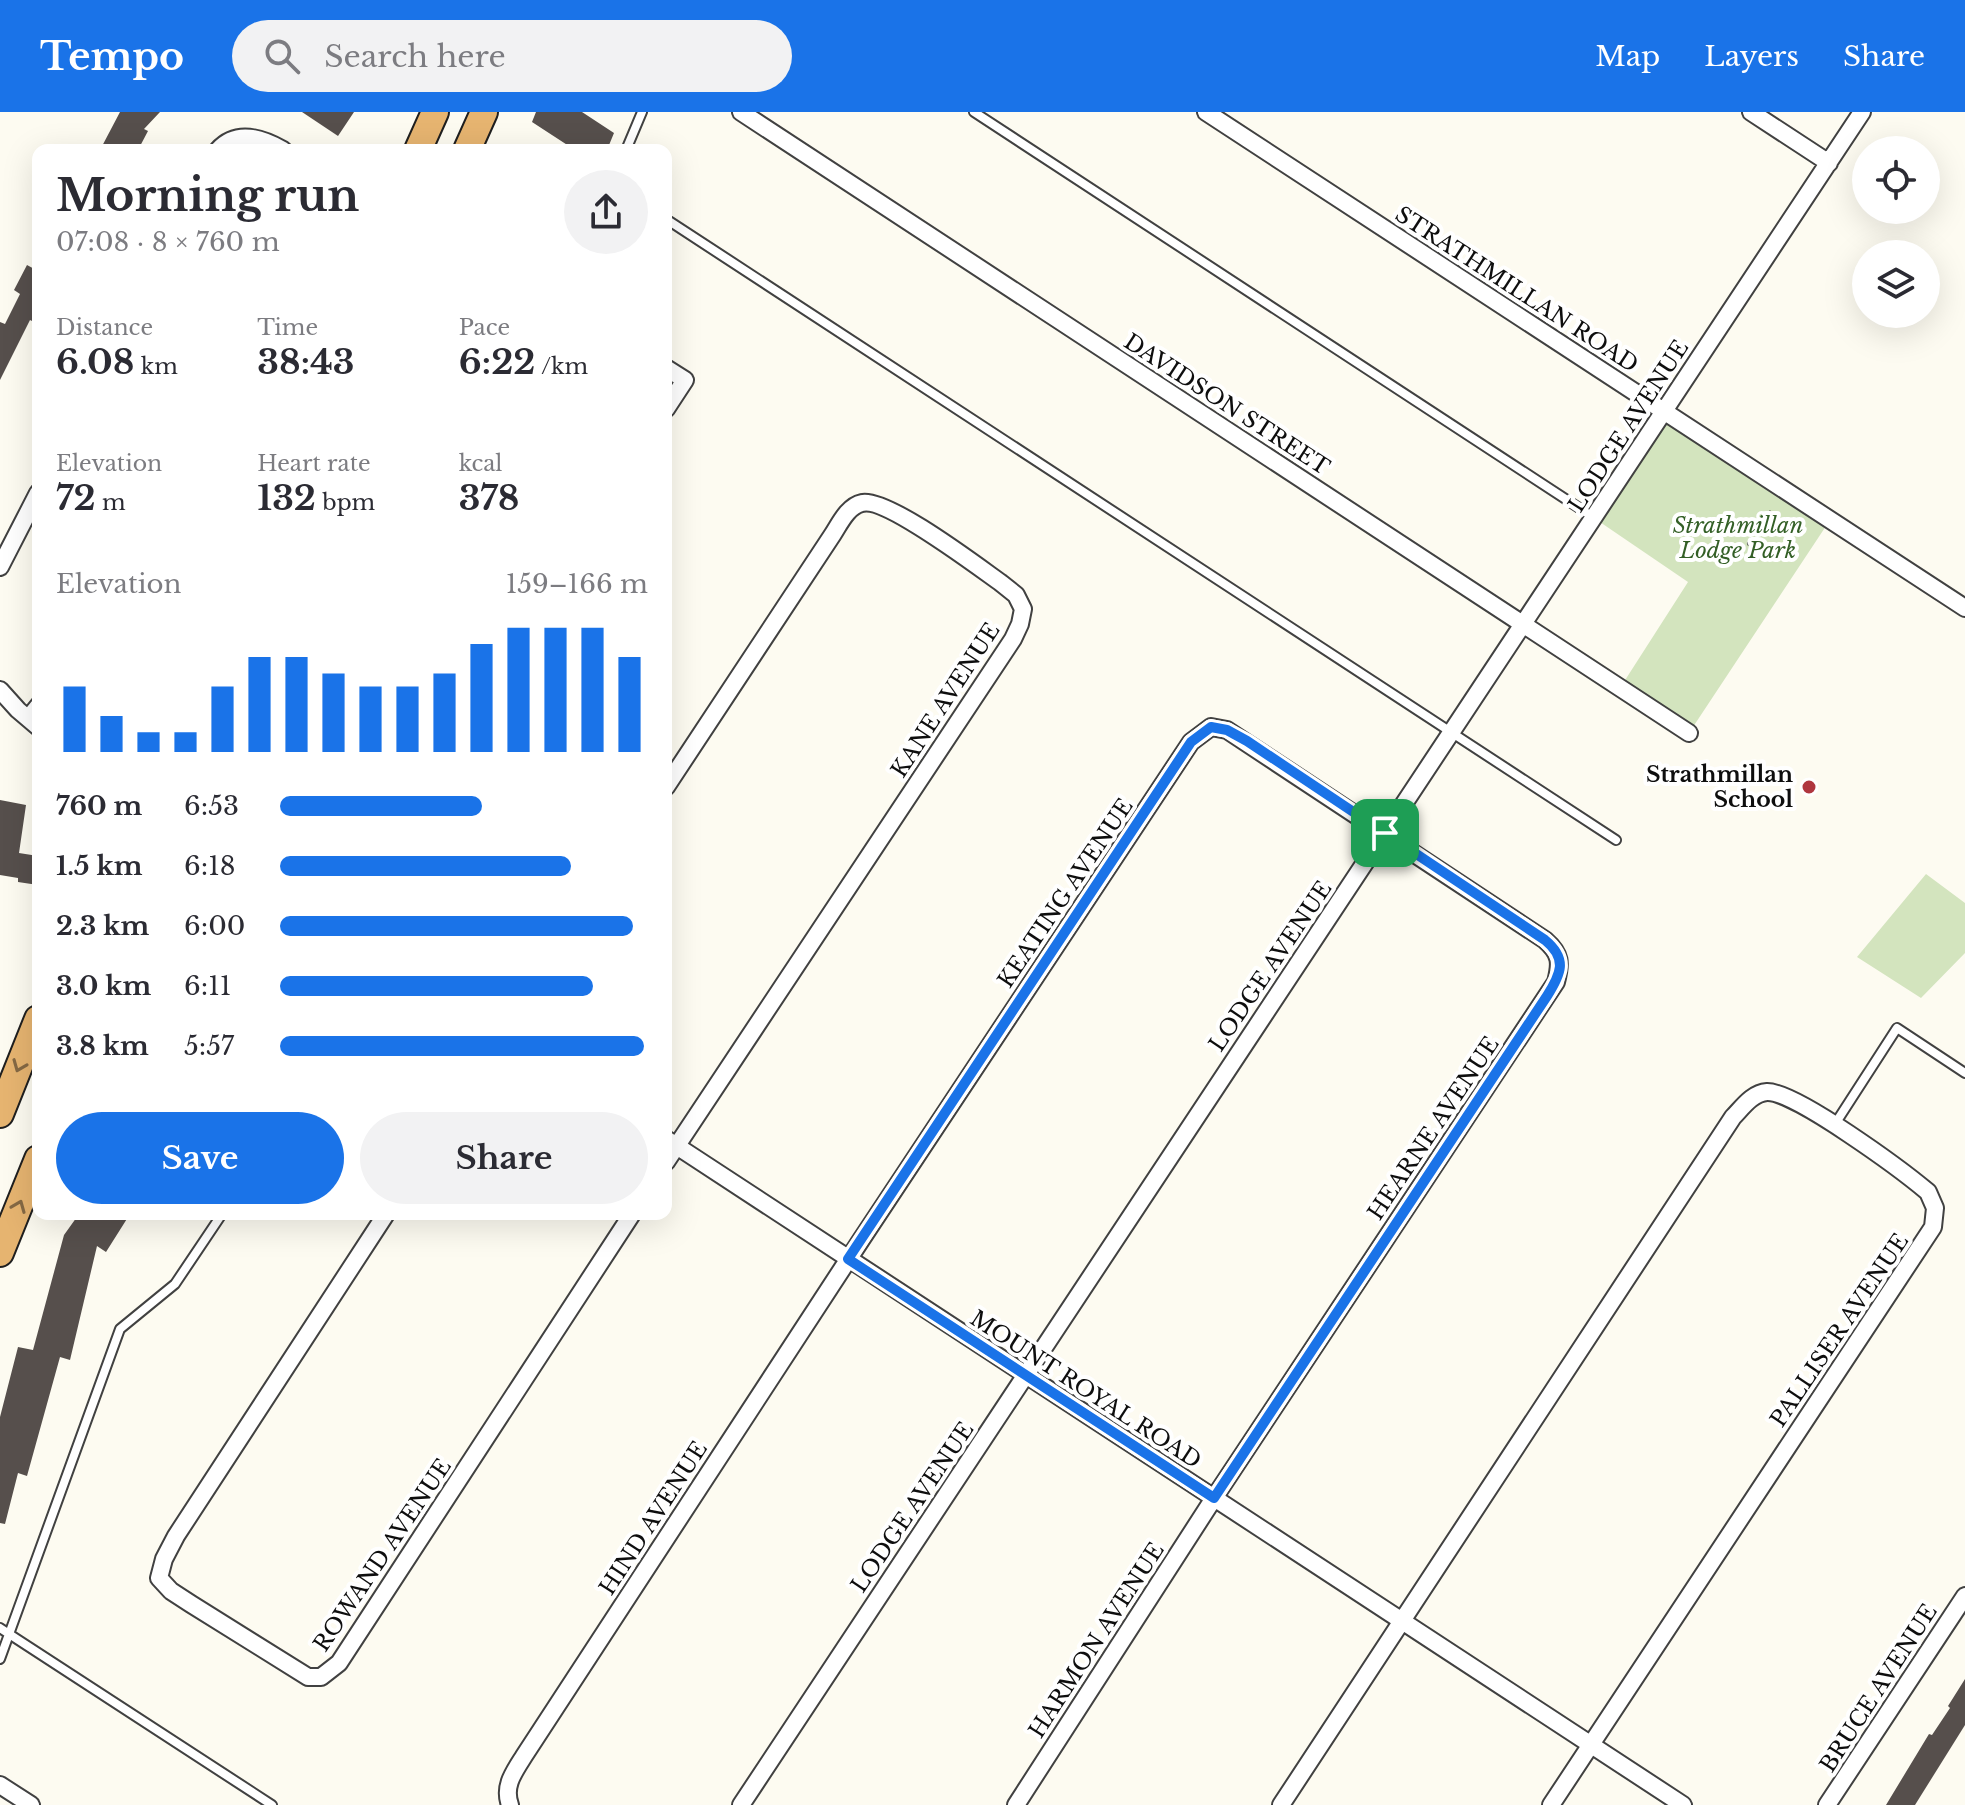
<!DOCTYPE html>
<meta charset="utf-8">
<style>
:root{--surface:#fff;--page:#f2f2f3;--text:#2b2b33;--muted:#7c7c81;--accent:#1a73e8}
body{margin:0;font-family:"Libre Baskerville",serif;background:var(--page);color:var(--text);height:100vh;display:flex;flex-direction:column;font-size:30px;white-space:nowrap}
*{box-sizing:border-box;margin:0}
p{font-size:26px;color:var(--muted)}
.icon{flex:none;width:44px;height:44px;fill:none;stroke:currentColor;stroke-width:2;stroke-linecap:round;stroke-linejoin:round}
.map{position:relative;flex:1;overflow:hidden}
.side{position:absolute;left:32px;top:32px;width:640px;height:1076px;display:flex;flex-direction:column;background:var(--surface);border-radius:16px;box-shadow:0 8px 32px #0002}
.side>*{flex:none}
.fabs{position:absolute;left:1852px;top:24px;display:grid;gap:16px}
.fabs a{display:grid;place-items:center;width:88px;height:88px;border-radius:50%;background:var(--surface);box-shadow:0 8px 32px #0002;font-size:40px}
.pin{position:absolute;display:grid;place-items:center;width:68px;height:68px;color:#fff;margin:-34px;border-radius:16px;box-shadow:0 4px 12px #0006}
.round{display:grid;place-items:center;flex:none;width:84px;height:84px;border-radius:42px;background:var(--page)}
.head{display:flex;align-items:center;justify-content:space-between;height:136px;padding:0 24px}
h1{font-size:44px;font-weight:700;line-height:60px}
.figures{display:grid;grid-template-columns:repeat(3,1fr);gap:12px;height:136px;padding:8px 24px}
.figures div{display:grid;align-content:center}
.figures b{font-size:34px;font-weight:700}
.figures small{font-size:22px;font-weight:400}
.figures p{font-size:22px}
.chart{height:224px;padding:16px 24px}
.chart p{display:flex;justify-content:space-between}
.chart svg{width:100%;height:144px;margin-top:8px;stroke:var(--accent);stroke-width:6}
.action{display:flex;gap:16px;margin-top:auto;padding:16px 24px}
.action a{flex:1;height:92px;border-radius:48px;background:var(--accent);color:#fff;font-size:32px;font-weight:700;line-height:92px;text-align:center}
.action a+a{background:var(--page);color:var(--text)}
ul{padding:0 24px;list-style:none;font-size:26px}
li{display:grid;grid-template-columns:128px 96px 1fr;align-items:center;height:60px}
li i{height:20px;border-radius:10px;background:var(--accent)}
header{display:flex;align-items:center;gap:48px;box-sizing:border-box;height:112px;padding:0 40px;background:var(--accent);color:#fff}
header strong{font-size:38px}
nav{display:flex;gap:44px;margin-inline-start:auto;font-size:28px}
.search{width:560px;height:72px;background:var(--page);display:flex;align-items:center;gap:20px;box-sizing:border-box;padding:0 28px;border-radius:44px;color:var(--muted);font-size:30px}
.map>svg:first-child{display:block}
.green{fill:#d3e4be}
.building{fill:#564f4c}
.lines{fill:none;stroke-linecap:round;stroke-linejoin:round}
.service-casing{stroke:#414141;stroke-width:12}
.minor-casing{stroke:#414141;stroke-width:20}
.trunk-casing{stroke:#1f1f1f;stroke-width:30}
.path{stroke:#303030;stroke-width:3;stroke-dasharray:8 4;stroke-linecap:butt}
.service{stroke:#fff;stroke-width:8}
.minor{stroke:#fff;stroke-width:16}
.trunk{stroke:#e6b470;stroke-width:26}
.oneway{stroke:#856944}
.route-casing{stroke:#fff;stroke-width:16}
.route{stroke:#1a73e8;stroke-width:10}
.poi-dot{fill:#af363f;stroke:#fff;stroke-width:3}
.labels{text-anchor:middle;stroke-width:8;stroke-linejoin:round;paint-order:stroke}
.street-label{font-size:22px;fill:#0e0e0e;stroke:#fff}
.park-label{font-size:22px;font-style:italic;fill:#335f26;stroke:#fff}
.poi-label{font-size:22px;font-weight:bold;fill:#0e0e0e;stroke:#fff;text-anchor:end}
</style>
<header>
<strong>Tempo</strong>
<div class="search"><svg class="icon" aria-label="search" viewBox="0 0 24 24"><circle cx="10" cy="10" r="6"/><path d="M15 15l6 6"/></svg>Search here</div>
<nav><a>Map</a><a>Layers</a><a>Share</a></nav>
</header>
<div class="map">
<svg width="1965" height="1693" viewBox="0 0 1965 1693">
<rect width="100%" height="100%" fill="#fdfbf1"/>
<!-- green -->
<path class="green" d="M1664,299L1830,408L1689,621L1620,576L1688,470L1594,406Z
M1926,762L1965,791V841L1921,886L1857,845Z"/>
<!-- building -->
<path class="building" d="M120,0H160L144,17L148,19L138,38H100Z
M302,0H354L338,24Z
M536,0H582L614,21L607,38H575L532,10Z
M27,153L38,159V212L30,208L0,268V210L5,212L20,182L14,178Z
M0,688L26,693L19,741L38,744V773L18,770V766L0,763Z
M79,1102H130L106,1140L97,1134L70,1248L60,1245L27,1364L18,1361L5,1412L0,1411V1305L18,1235L33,1238L64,1123Z
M1965,1567V1613L1915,1693H1886L1929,1622L1932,1623L1950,1596L1948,1594Z"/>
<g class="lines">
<defs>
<path id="service" d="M974,0L1593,405
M626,38L642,0
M666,107L1616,728
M25,604L38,588
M1835,1012L1897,916L1965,961
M0,1516L272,1693
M0,1547L120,1217L175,1172L222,1102"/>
<path id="minor" d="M741,0L1689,621
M1206,0L1965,496
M1751,0L1829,51
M218,38C237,17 262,26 283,38
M666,256L685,268L666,297
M0,455L38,381
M0,578L18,598L38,615
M666,675L833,422C840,411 848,394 862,391C886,385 977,454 1001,471L1016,483L1023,497L1020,512L1013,527L666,1050
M666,1027L1683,1693
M386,1102L176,1424L164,1447L159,1466L171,1479L191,1492L308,1565H321L339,1551L632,1102
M0,1673L31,1693
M510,1693C503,1674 514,1660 524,1644L861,1128L1191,630L1211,615L1227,618L1545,828C1561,842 1561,851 1556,870L1214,1386L1016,1693
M741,1693L1862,0
M1281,1693L1733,1005C1742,996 1752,981 1767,980C1795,979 1903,1059 1928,1080L1935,1096L1933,1115L1551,1693
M1827,1693L1965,1484"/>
<path id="trunk" d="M418,38L435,0
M467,38L484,0
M0,1002L38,907
M0,1141L38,1047"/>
</defs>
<!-- service casing -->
<use href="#service" class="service-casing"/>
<!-- minor casing -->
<use href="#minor" class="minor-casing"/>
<!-- trunk casing -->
<use href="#trunk" class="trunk-casing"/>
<!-- path -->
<path class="path" d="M1713,434L1720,432L1727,436L1748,432L1771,399"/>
<!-- service -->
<use href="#service" class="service"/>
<!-- minor -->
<use href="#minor" class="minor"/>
<!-- trunk -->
<use href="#trunk" class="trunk"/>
</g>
<!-- one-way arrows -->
<defs><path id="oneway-chevron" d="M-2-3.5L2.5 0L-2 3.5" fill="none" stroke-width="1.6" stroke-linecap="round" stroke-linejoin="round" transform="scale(2)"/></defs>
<g class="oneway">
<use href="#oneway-chevron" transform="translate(19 954) rotate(112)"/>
<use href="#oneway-chevron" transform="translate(19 1094) rotate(-68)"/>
</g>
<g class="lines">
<defs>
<path id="route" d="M1211,615L1227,618L1247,629L1545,828C1568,847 1561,862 1547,884L1214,1386L848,1147L1191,630Z"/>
</defs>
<!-- route casing -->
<use href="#route" class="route-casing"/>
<!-- route -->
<use href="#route" class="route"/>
</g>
<!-- markers -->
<circle class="poi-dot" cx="1809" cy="675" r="8"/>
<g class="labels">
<!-- street labels -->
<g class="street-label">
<text transform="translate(1517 177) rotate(33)" y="8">STRATHMILLAN ROAD</text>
<text transform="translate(1227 292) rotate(33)" y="8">DAVIDSON STREET</text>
<text transform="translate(1628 314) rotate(-57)" y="8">LODGE AVENUE</text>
<text transform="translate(945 588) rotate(-57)" y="8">KANE AVENUE</text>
<text transform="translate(1065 781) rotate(-56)" y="8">KEATING AVENUE</text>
<text transform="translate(1270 854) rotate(-56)" y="8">LODGE AVENUE</text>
<text transform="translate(1433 1016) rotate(-56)" y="8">HEARNE AVENUE</text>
<text transform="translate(1839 1218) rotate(-56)" y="8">PALLISER AVENUE</text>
<text transform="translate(1086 1277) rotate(33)" y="8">MOUNT ROYAL ROAD</text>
<text transform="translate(912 1395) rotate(-56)" y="8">LODGE AVENUE</text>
<text transform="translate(653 1406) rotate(-57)" y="8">HIND AVENUE</text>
<text transform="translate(382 1443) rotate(-56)" y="8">ROWAND AVENUE</text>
<text transform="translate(1096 1528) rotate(-57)" y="8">HARMON AVENUE</text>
<text transform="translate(1878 1576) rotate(-57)" y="8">BRUCE AVENUE</text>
</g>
<!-- park labels -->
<g class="park-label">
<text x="1738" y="421">Strathmillan<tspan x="1738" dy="25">Lodge Park</tspan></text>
</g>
<!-- poi labels -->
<g class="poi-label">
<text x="1793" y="670">Strathmillan<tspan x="1793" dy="25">School</tspan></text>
</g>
</g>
</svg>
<div class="fabs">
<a><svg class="icon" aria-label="locate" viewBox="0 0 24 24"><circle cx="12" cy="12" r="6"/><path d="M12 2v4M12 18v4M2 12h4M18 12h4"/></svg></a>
<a><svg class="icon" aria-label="layers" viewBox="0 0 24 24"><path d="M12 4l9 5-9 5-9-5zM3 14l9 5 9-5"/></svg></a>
</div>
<div class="pin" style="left:1385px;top:721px;background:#1e9e55"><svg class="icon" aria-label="arrive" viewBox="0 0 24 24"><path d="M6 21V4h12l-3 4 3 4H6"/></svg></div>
<section class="side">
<div class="head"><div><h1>Morning run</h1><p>07:08 · 8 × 760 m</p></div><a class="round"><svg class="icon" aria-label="share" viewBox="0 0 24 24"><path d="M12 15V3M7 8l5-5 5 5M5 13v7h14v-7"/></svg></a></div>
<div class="figures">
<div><p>Distance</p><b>6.08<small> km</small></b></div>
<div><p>Time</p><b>38:43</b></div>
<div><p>Pace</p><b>6:22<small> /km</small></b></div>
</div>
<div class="figures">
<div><p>Elevation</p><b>72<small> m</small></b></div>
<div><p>Heart rate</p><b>132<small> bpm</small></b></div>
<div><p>kcal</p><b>378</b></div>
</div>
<div class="chart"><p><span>Elevation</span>159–166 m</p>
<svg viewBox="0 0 160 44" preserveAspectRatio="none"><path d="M5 44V24M15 44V33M25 44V38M35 44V38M45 44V24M55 44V15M65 44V15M75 44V20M85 44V24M95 44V24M105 44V20M115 44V11M125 44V6M135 44V6M145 44V6M155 44V15"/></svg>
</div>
<ul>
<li><b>760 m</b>6:53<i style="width:55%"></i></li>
<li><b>1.5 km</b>6:18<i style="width:79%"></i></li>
<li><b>2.3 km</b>6:00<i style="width:96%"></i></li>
<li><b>3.0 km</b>6:11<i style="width:85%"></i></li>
<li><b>3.8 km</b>5:57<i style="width:99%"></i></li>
</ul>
<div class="action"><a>Save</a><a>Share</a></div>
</section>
</div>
